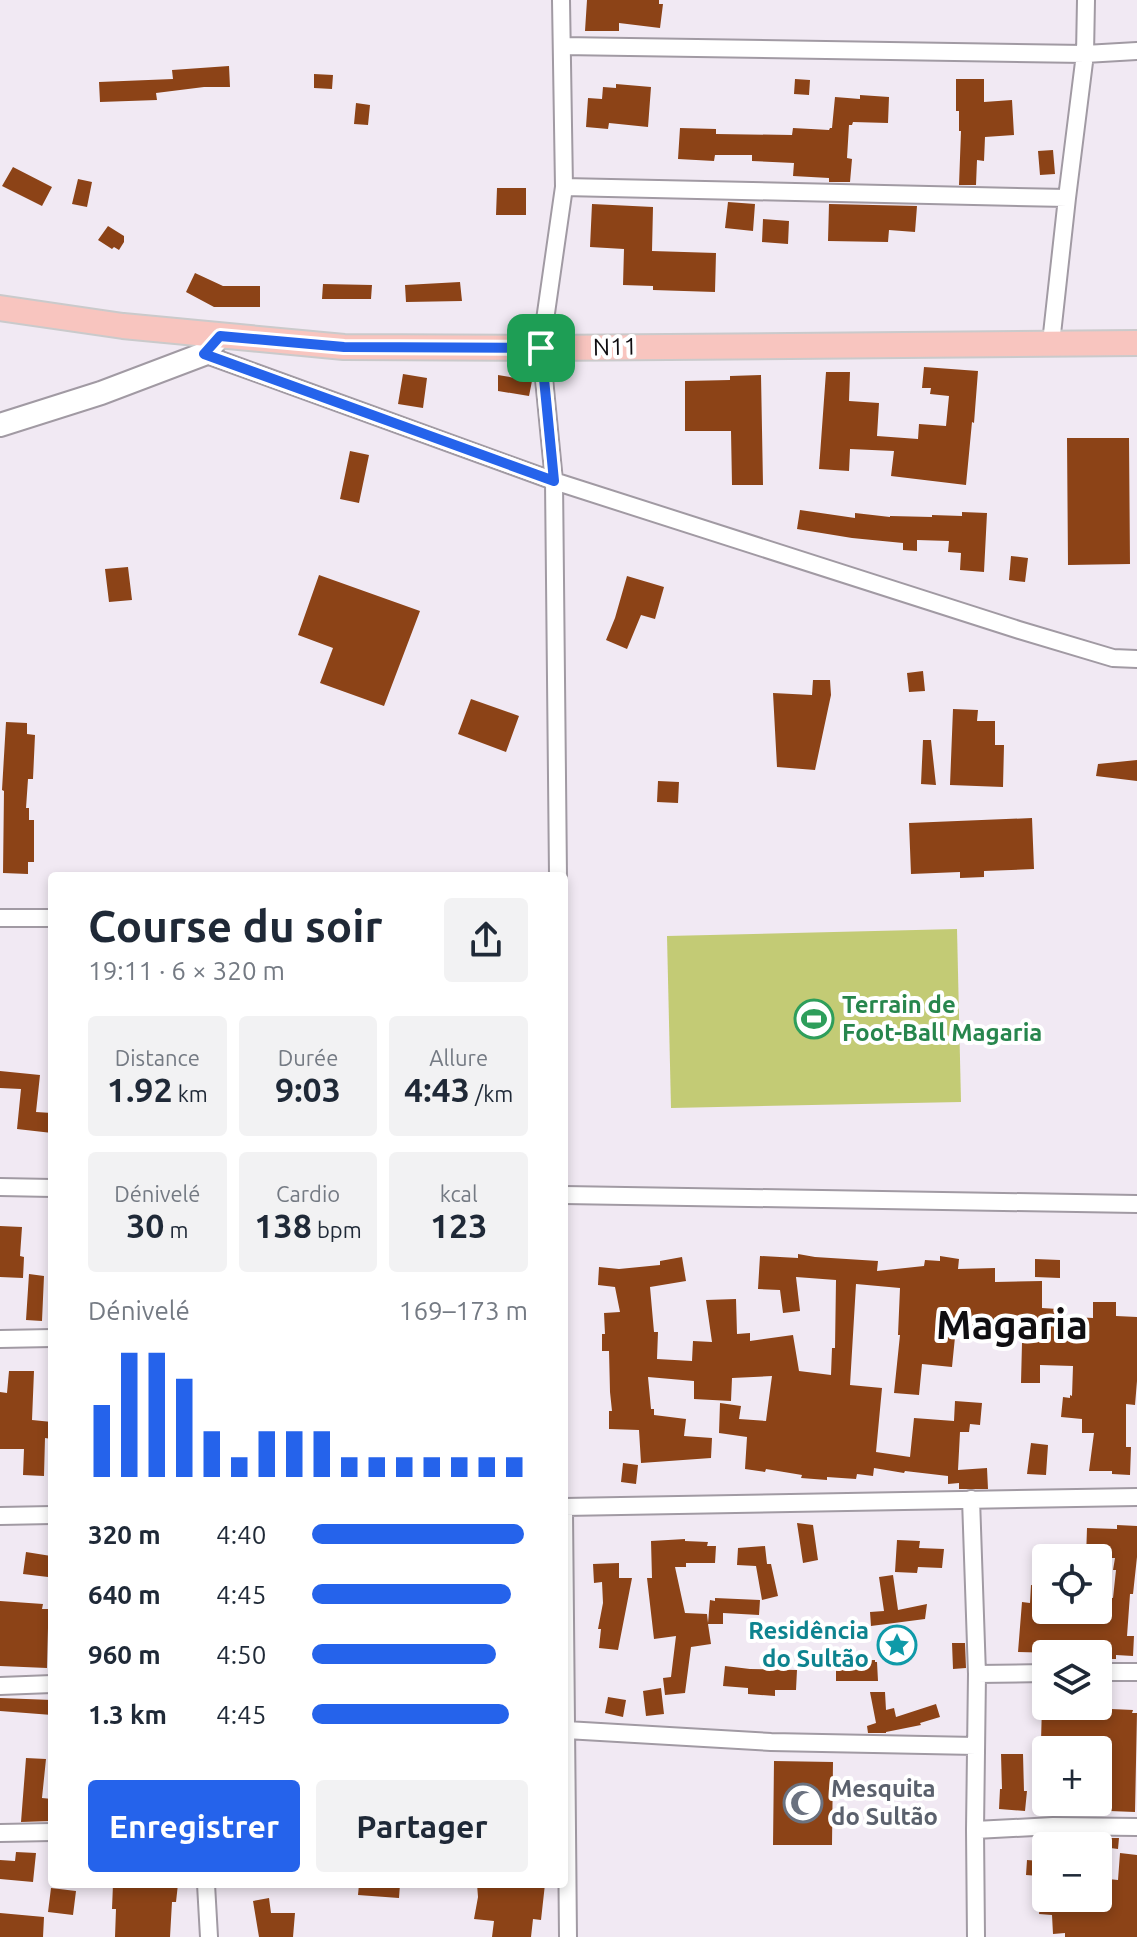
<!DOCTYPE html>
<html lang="fr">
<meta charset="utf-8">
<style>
:root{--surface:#fff;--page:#f2f2f3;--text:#1f2937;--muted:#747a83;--accent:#2563eb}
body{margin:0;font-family:Ubuntu,sans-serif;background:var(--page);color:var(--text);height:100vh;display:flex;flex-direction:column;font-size:30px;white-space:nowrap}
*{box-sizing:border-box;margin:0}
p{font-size:26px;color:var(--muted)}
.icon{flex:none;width:44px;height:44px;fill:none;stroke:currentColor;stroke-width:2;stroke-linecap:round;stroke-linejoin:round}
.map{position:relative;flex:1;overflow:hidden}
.panel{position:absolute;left:48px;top:872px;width:520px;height:1016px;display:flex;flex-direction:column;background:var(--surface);border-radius:8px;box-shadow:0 4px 12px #0003}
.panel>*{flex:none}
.tools{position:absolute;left:1032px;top:1544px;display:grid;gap:16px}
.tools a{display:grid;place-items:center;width:80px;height:80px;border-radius:8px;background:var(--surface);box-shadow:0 4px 12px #0003;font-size:40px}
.pin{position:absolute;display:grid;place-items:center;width:68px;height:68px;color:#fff;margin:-34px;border-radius:16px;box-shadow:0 4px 12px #0006}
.round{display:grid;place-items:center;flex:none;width:84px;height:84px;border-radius:8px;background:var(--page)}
.overview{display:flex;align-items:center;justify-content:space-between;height:136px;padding:0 40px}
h1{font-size:44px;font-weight:700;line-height:60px}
.metrics{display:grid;grid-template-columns:repeat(3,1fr);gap:12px;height:136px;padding:8px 40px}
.metrics div{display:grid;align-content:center;border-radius:8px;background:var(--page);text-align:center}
.metrics b{font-size:34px;font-weight:700}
.metrics small{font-size:22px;font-weight:400}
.metrics p{font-size:22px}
.chart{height:224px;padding:16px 40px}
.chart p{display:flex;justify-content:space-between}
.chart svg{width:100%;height:144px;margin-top:8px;stroke:var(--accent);stroke-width:6}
.primary-button{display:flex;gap:16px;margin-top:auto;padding:16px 40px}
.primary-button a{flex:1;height:92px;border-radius:8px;background:var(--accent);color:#fff;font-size:32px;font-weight:700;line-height:92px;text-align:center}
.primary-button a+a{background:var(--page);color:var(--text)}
ul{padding:0 40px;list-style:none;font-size:26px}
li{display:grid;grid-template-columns:128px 96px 1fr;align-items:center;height:60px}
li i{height:20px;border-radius:10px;background:var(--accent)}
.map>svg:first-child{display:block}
.green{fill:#c3cb75}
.building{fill:#8c4317}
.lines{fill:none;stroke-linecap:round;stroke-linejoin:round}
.street-casing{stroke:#a19aa3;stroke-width:20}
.secondary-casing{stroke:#a19aa3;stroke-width:26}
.primary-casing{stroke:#cacacb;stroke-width:28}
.street{stroke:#fff;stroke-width:16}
.secondary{stroke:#fff;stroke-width:22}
.primary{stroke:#f8c5bf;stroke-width:24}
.route-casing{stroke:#fff;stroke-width:16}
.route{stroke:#2563eb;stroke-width:10}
.labels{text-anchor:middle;stroke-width:8;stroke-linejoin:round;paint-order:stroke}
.street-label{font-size:24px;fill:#100e11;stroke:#fff}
.leisure-label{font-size:24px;font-weight:bold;fill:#27864d;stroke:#fff;text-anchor:start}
.culture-label{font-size:24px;font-weight:bold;fill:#0d838f;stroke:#fff;text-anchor:end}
.worship-label{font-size:24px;font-weight:bold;fill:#5b616d;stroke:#fff;text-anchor:start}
.town-label{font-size:40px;font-weight:bold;fill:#100e11;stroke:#fff}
</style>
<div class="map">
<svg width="1137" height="1937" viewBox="0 0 1137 1937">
<rect width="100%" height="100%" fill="#f1e9f3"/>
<!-- green -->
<path class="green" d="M957,929L961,1102L671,1108L667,936Z"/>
<!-- building -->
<path class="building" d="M587,0H659V4H663L660,28L619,23V31H585Z
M229,66L230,87H204L156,93L157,100L100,102L99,82L173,79L172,70Z
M314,74L333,75L332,89L314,88Z
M795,79L810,80L809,95L794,94Z
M956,79H984V102L1012,100L1014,135L985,137L984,161L977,160L976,185H959L961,131H959V111H956Z
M616,84L651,87L648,127L609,123L608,129L586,127L588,98L602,99L603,87L616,88Z
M860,95L889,97L888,123L853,122L852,125H849L847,158L852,159L850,182H829V178L793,176L794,163L752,161V155H715L714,161L678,159L680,128L716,129V134L792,135L793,128L829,130L830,128H832L835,97L860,99Z
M356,103L370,105L368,125L354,124Z
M1053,150L1055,174L1040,175L1038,151Z
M13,167L52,187L42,206L2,186Z
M78,179L92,182L87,207L72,204Z
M497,188H526V215H496Z
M728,202L755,204L753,231L725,228Z
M592,204L653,207L652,251L716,253L715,292L653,290V286L623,285L624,249L590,247Z
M829,204L917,206L915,232L889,230L888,242L828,241Z
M763,219L789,221L788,244L762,242Z
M108,226L124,236V242L119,250L114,247L112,249L98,240Z
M195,273L223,286H260V307H214L186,292Z
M460,282L462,301L406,302L405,285Z
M323,284L372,285L371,299H322Z
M924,367L978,371L974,423L972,422L966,485L891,476L894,451L850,449L849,471L819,469L826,372H850L849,401L879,403L877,436L918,439L919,424L946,426L949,396L930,394L931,388H922Z
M403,374L427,378L423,408L398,404Z
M498,375L532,381L529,396L498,391Z
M761,375L763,485H732L731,431H685V381L730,380V376Z
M1067,438H1129L1130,564L1068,565Z
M350,451L369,455L359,503L340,499Z
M800,510L855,518V513L890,517V516L932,517V515L962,516V512L987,513L984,572L960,570L961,553L948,552L949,541L917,540V551L903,550V543L852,538L797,529Z
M1011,556L1028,558L1025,582L1009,580Z
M128,567L132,600L109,602L105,569Z
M319,575L420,611L384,706L320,683L333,648L298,635Z
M627,576L664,587L655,619L641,615L627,649L606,640L615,618Z
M923,671L925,691L909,692L907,673Z
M813,680H830L831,695L815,770L777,767L773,693L812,695Z
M471,699L519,716L506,752L458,734Z
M953,709L978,710L977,721H995V745H1004L1003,787L950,785Z
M6,722L27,723V734L35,735L33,779H28L26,808H29V820H34V862H28V874L3,873L4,791L2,790Z
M923,740H931L936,785L921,784Z
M1137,760V781L1096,776L1098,764Z
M658,781L679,782L678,803L657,802Z
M1032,818L1034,869L984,871V877L960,878V872L911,874L909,823Z
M0,1071L40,1075L36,1112L52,1113V1133L17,1129L21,1089L0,1088Z
M0,1226L22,1227L20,1256L24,1257L23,1278L0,1277Z
M798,1254L815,1257L878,1261L877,1271L924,1266L925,1260L940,1261V1256L959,1259L958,1269L995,1268V1282L1042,1281V1308L1058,1309L1057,1316L1093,1318V1302H1116V1316L1137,1317V1381L1135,1405L1126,1404V1447H1131L1130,1475L1112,1474V1471H1089L1094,1433H1082V1419L1061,1417L1063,1397L1070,1398V1395L1072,1396L1073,1366L1040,1365V1383H1021L1022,1343H1033L1035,1318L1004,1314L1005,1330L984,1331V1327H956L952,1367L922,1364L919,1395L894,1393L900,1335H898L900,1288L856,1284L850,1385L882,1388L876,1452L910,1457L914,1418L954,1421L955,1401L982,1403L980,1425L970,1424L969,1432H960L958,1470L987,1468L988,1489H959V1483L948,1484V1476L905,1471L904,1473L874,1468L873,1476L857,1474L856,1479L827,1477V1480L801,1478L802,1475L766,1469L765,1472L745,1469L747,1437L719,1433L720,1403L741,1406L739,1419L766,1421L772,1376L732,1378L731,1401L694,1399V1381L648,1377L651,1409H654V1415L686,1419L684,1436L712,1438L711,1458L641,1463L639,1430L609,1429V1411H612L610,1392L609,1351H602V1334H605L604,1313L620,1312L615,1287L598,1285L599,1267L619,1269L660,1265V1261L682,1257L686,1281L650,1287L654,1332H658L657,1359L692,1361L693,1341L712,1342L706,1300L736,1299L737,1334L750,1333V1341L793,1335L799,1371L831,1375L832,1348H835L836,1280L796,1277L800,1311L783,1313L780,1290L758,1289L760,1256L798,1258Z
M1035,1259L1060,1260V1278L1035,1277Z
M29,1274L44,1276L42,1321L26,1320Z
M9,1371H34L32,1420L52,1422V1439L45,1438L44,1476L23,1475L24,1449H0V1392L7,1393Z
M1031,1443L1048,1445L1046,1475L1027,1474Z
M623,1463L638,1465L636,1484L621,1482Z
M797,1523L813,1525L818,1560L803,1563Z
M1117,1525L1137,1526V1557L1133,1594H1130L1127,1636H1134L1133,1656L1116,1655V1659H1101V1656H1098V1654L1018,1652L1022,1602L1030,1603L1031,1585L1046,1586V1610H1106L1107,1597L1113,1598L1116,1570H1113L1115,1558H1086L1087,1528L1117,1529Z
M685,1539V1541L708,1542L707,1546H716L715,1563H686V1567H675L685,1613L707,1614L708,1623L710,1600L715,1601V1598L760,1600L759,1615L723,1613V1624H708L711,1644L691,1647L685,1693L665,1695L663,1678L671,1677L676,1636L654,1639L647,1578H652L651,1541Z
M897,1540L920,1541L919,1548L944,1549L942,1568L918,1567L917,1573L895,1572Z
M765,1546L767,1564H771L778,1596L762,1600L756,1566L737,1565L738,1548Z
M26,1552L51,1556L48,1577L23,1574Z
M619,1563V1578H632L618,1650L599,1648L601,1629H598L603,1603L602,1582L594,1583L593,1564Z
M893,1575L898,1610L927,1604L925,1619L871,1626L870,1612L884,1611L879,1577Z
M0,1601L43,1604L42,1609H52V1628H48L47,1668L0,1666Z
M952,1643H965L966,1668L953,1669Z
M875,1660V1662H877L878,1681H836V1661Z
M725,1666L750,1669L797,1670L796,1690H775V1696L748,1694V1688L723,1686Z
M661,1688L664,1714L646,1716L643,1691Z
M870,1692H885L886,1710L894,1708L896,1717L936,1704L940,1717L920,1723L921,1725L886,1732V1733H868L867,1726L876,1723Z
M608,1697L626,1700L623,1717L605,1713Z
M0,1698L52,1700V1715L0,1711Z
M1042,1706H1074L1073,1714L1077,1715L1076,1718L1110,1717L1111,1709L1133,1710L1132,1713H1137L1135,1812L1110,1811L1112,1772H1101L1102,1746L1041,1741Z
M1001,1754H1023L1024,1791H1027L1025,1811L999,1809L1000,1789H1002Z
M26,1758L46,1759L42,1798L52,1799V1821L21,1822Z
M774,1761L833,1762L832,1845H773Z
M1096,1838H1119L1118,1849L1095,1846Z
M16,1852L36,1853L33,1882L0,1879V1860L15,1861Z
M1120,1853L1137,1855V1937H1065V1933L1053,1934L1052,1915L1039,1914L1041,1898H1098V1878L1118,1880Z
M1027,1860L1040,1861L1039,1876L1026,1875Z
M113,1884H178L176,1902H172L170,1937H115L116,1909H112Z
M359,1884H400L399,1898L358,1895Z
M477,1884L525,1886V1884H545L541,1920L533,1919L531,1937H492L494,1921L474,1919L478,1897Z
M51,1888L76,1891L73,1915L48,1912Z
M269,1898L271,1913H295L293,1937H259L253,1901Z
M0,1913L44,1917L43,1937H0Z"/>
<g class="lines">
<defs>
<path id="street" d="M562,46L1085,54L1137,51
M564,187L1067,198
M1051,343L1067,198L1085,54L1086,0
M204,354L554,481L1019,630L1113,658L1137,659
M558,876L554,481L541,348L564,187L561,0
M0,918H52
M0,1187L52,1188
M564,1195L1137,1204
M0,1339L52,1338
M971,1499L977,1674L975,1830L976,1937
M564,1507L1137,1497
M564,1513L568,1937
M0,1516L52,1515
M1098,1672H1137
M977,1674L1046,1673
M0,1686L52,1684
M566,1730L771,1742L976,1746
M975,1830L1053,1826L1137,1827
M0,1833L52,1832
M206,1884L209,1937"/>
<path id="secondary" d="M0,425L101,393L204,354L220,336"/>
<path id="primary" d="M0,308L123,326L344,347L541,348L1137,343"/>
</defs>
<!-- street casing -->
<use href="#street" class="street-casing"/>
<!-- secondary casing -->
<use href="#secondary" class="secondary-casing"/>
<!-- primary casing -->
<use href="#primary" class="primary-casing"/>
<!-- street -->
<use href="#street" class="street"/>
<!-- secondary -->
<use href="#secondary" class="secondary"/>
<!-- primary -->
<use href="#primary" class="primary"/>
</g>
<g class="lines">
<defs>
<path id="route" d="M220,336L344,347L541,348L554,481L204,354Z"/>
</defs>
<!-- route casing -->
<use href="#route" class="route-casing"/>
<!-- route -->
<use href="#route" class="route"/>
</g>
<!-- icons -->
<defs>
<symbol id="stadium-ring" viewBox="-11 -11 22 22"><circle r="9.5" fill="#fff" stroke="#2e9e5b" stroke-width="1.5"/><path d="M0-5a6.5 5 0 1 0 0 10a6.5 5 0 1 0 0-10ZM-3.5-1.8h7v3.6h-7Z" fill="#2e9e5b"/></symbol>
<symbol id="sight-ring" viewBox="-11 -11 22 22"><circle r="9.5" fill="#fff" stroke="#0f9aa8" stroke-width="1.5"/><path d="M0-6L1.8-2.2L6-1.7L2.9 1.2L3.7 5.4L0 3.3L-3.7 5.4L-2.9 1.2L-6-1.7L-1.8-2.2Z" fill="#0f9aa8"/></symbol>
<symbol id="mosque-ring" viewBox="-11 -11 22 22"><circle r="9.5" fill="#fff" stroke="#6b7280" stroke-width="1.5"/><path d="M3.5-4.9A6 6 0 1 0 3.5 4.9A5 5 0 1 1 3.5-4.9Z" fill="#6b7280"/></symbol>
</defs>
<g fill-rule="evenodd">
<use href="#stadium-ring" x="792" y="997" width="44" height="44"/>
<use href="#sight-ring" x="875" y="1623" width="44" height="44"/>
<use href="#mosque-ring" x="781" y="1781" width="44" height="44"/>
</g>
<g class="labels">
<!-- street labels -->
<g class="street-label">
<text transform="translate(615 347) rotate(-1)" y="8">N11</text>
</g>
<!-- leisure labels -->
<g class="leisure-label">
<text x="842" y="1013">Terrain de<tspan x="842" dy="28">Foot-Ball Magaria</tspan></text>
</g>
<!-- culture labels -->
<g class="culture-label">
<text x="869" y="1639">Residência<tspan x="869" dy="28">do Sultão</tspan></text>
</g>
<!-- worship labels -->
<g class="worship-label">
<text x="831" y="1797">Mesquita<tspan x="831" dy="28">do Sultão</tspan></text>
</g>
<!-- town labels -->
<g class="town-label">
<text x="1012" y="1339">Magaria</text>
</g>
</g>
</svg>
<div class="tools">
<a><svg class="icon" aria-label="locate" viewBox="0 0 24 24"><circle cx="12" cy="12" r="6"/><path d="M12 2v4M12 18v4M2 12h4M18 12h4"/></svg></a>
<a><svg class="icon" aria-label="layers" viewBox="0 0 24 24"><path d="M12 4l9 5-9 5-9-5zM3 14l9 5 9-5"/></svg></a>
<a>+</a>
<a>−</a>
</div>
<div class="pin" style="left:541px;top:348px;background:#1e9e55"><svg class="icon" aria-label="arrive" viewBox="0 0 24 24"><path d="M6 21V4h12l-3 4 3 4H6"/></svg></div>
<section class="panel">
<div class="overview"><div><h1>Course du soir</h1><p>19:11 · 6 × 320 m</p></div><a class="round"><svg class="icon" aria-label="share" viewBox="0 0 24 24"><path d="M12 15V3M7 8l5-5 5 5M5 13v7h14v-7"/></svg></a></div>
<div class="metrics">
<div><p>Distance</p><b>1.92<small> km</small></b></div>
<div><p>Durée</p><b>9:03</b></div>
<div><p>Allure</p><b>4:43<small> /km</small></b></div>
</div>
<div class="metrics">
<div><p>Dénivelé</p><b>30<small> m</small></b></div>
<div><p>Cardio</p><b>138<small> bpm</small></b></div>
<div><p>kcal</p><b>123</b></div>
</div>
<div class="chart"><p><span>Dénivelé</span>169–173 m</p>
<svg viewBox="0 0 160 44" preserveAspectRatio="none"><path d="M5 44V22M15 44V6M25 44V6M35 44V14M45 44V30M55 44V38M65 44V30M75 44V30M85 44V30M95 44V38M105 44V38M115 44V38M125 44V38M135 44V38M145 44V38M155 44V38"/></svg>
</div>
<ul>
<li><b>320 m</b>4:40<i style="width:98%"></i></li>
<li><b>640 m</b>4:45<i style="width:92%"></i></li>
<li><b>960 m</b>4:50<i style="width:85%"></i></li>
<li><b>1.3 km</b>4:45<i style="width:91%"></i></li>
</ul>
<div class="primary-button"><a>Enregistrer</a><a>Partager</a></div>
</section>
</div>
